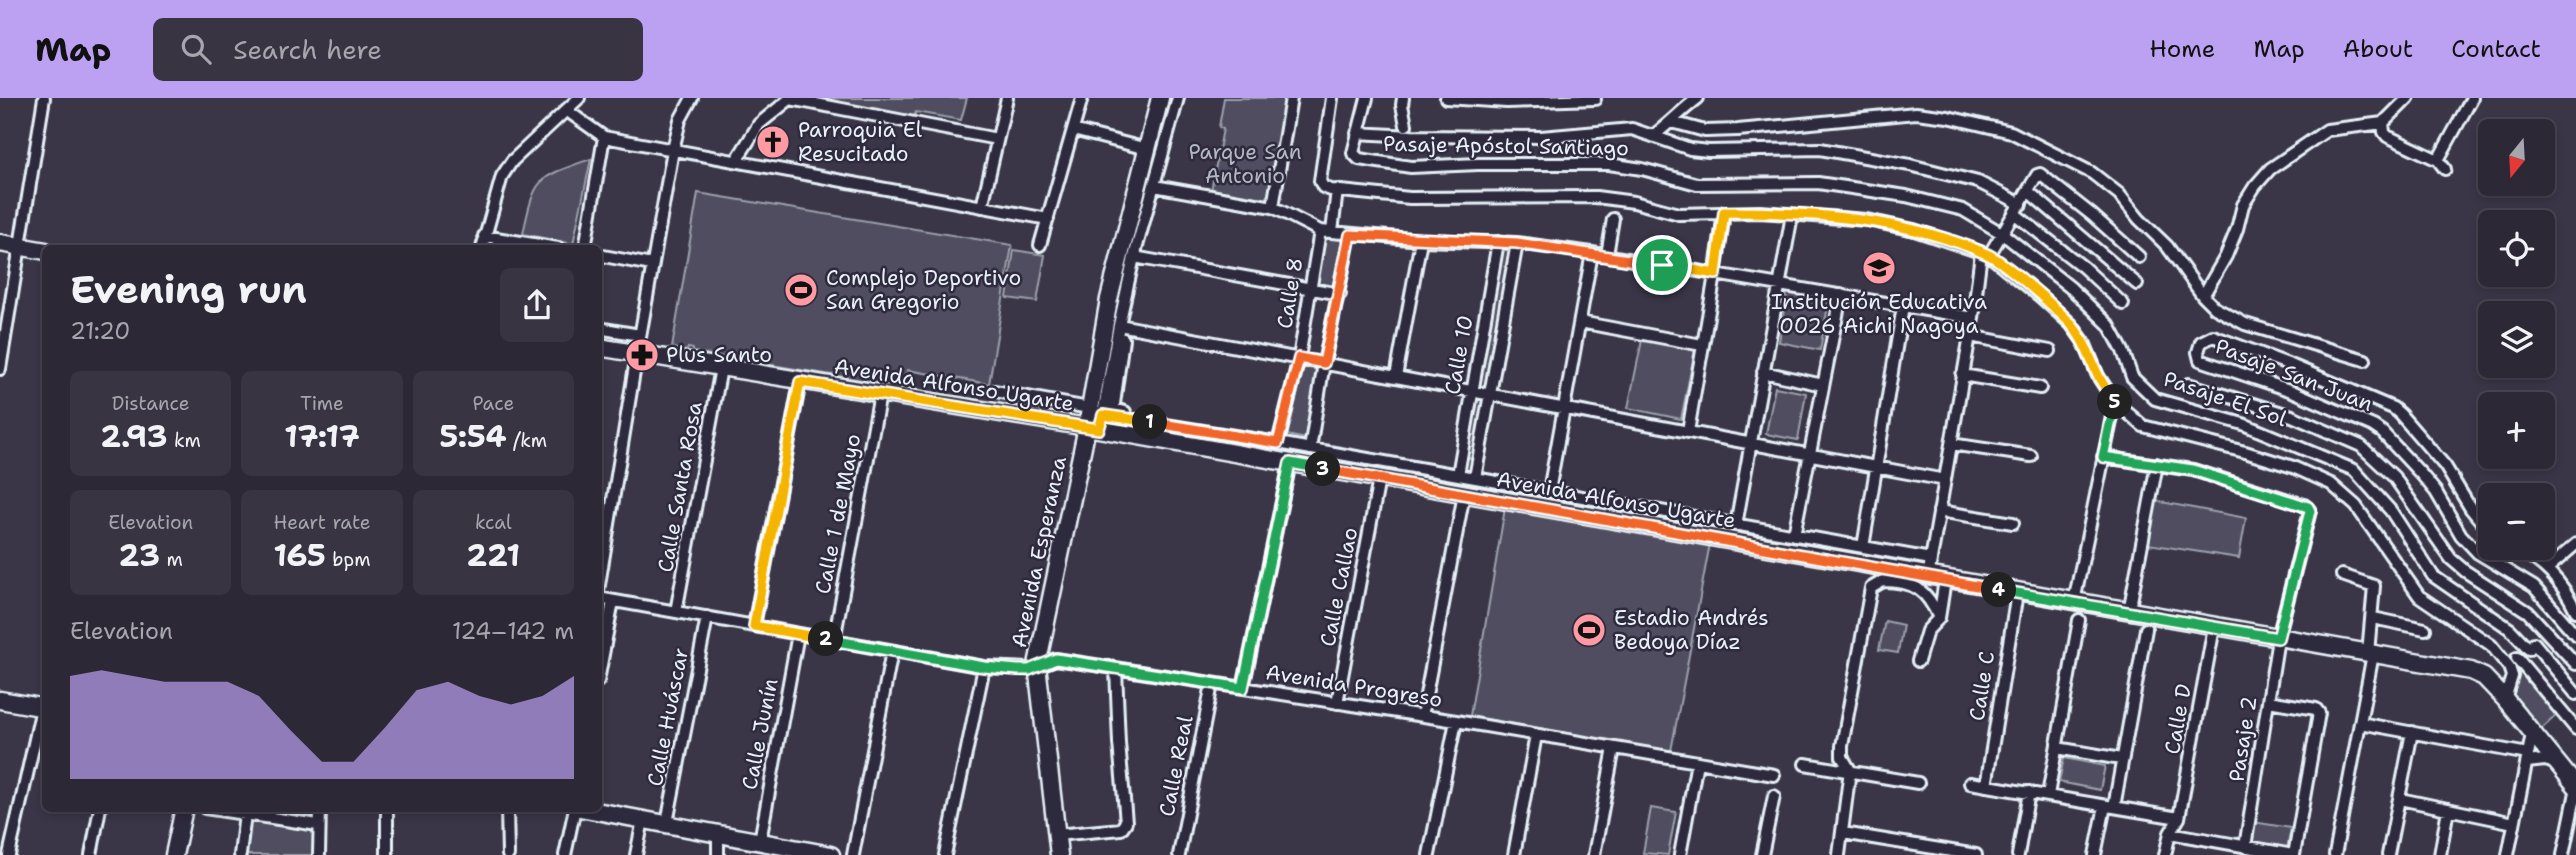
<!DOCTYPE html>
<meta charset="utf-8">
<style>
:root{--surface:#2c2836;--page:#383442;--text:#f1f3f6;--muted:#a6a6ad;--line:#484451;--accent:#bca0f2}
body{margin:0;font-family:"Shantell Sans",sans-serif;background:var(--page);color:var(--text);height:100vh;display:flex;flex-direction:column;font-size:26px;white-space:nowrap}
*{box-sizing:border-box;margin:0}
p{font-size:23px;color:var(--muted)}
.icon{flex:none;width:38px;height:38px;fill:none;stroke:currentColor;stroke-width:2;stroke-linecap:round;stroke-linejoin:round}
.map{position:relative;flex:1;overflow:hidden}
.sheet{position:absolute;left:42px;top:147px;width:560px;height:567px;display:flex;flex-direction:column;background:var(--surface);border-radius:10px;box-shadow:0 4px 10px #0003,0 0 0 2px var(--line)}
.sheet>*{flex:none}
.needle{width:46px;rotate:198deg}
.buttons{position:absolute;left:2478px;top:21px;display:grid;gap:14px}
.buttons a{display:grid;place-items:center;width:77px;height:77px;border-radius:10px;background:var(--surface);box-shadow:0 4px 10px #0003,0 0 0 2px var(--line);font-size:35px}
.pin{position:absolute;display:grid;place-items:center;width:60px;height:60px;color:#fff;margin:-30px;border:4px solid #fff;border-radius:50%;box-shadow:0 2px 7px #0007}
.km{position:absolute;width:35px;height:35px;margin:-18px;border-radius:50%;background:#222;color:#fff;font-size:19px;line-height:35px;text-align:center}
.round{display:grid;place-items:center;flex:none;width:74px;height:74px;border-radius:10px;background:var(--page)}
.summary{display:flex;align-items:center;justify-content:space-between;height:119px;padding:0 28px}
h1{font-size:38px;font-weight:700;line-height:52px}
.figures{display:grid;grid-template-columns:repeat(3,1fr);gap:10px;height:119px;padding:7px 28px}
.figures div{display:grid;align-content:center;border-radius:10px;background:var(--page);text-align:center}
.figures b{font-size:30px;font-weight:700}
.figures small{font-size:19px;font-weight:400}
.figures p{font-size:19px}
.chart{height:196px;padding:14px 28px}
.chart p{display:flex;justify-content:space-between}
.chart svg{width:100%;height:126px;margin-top:7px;fill:var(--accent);opacity:.7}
header{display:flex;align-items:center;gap:42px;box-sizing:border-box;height:98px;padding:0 35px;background:var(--accent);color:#111}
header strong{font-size:33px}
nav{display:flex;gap:38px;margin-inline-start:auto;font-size:24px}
.search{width:490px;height:63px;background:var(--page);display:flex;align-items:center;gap:18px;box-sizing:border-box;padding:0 24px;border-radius:10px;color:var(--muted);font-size:26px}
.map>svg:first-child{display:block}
.green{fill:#504e5f;stroke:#9ca0ac;stroke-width:2}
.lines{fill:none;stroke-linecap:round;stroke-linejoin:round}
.street-casing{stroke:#e8f1f8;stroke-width:16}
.secondary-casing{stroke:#e8f1f8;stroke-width:21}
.street{stroke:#2f2a3d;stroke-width:10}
.secondary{stroke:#2f2a3d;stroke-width:16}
.split-1-casing{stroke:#fff;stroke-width:14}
.split-2-casing{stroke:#fff;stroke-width:14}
.split-3-casing{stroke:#fff;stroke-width:14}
.split-4-casing{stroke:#fff;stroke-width:14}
.split-5-casing{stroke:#fff;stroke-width:14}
.split-6-casing{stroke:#fff;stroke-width:14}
.split-1{stroke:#f0652b;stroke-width:9}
.split-2{stroke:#f5b400;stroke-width:9}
.split-3{stroke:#22a559;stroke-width:9}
.split-4{stroke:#f0652b;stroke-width:9}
.split-5{stroke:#22a559;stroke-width:9}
.split-6{stroke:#f5b400;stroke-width:9}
.labels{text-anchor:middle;stroke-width:5;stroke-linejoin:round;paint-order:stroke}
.poi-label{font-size:21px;fill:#e8f1f8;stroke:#2f2a3d;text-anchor:start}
.street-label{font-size:21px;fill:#e8f1f8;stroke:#2f2a3d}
.park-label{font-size:21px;fill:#b3b8c2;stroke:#2f2a3d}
</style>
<header>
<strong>Map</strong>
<div class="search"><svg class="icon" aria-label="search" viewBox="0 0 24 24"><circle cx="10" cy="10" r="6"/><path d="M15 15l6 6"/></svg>Search here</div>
<nav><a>Home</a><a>Map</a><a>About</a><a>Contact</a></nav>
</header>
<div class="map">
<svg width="2576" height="757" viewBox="0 0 2576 757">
<rect width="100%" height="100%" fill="#3a3648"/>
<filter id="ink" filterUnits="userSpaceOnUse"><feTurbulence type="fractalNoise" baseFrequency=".0143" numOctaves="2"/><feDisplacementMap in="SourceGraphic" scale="14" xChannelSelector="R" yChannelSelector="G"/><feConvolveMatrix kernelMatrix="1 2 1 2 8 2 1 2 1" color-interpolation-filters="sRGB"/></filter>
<g filter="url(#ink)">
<!-- green -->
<path class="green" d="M811,0H967L961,22L916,14L914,18Z
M1224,0H1285L1268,104L1211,93L1223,31L1219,29Z
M591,61L573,146L523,136C535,79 536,80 591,61Z
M698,95L1012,147L989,286L907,272L904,289L693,254V251L688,250L687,253L672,250Z
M1324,138L1345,142L1336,191L1315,188Z
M1503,148L1511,150L1486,291L1478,290Z
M1014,152L1045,157L1037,204L1007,200Z
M1787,195L1829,202L1820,252L1779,244Z
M1642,242L1695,252L1681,321L1628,310Z
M1299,265L1318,268L1306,341L1287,337Z
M1775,289L1806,295L1798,342L1766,336Z
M1476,299L1485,301L1474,361L1465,359Z
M2156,403L2246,420L2239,460L2148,446Z
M1505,410L1710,445L1671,653L1470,618Z
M1885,523L1903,527L1898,555L1879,552Z
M2520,568L2559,615L2538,634L2512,603L2516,580L2514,573Z
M2064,660L2105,668L2100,692L2059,684Z
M1651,710L1676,714L1668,757L1643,755Z
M248,720L314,730V757H243Z
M2253,724L2291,730L2287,750L2249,744Z"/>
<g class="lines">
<defs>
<path id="street" d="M1332,0L1320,83L1323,89L1331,92L1410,100L1596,99L1634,104L1679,116L1760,114L1867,122L1914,132L1989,157L2041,199L2071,226L2084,244L2098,278L2115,304L2143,328L2245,354L2293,369L2331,386L2356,408L2419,498L2491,547L2509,569L2512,578L2505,601
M1367,0L1353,55L1359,61L1411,69L1478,66H1609L1642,71L1697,86L1818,85L1906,98L1963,112L2003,136L2071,190L2109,227L2123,253L2132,279L2155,301L2243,326L2354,372L2391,413L2433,478L2510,531L2529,551
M1403,0L1402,7L1406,27
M1446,0L1507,4L1595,1
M790,1L997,41
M566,12L604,39L1048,121
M1672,24L1705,33L1738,32L1916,15L1948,19L2011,34L2092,75L2119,96L2139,121L2167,148L2203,198L2215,210L2245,226L2365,262
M2383,25L2384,34L2387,38L2438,62L2445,71
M1073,32L1147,51
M1357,35L1411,38L1541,39L1632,31L1690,51L1709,53L1820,51L1910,67L1978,84L2021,106
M1653,38C1669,26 1682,12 1698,0
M2438,62L2472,0
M736,63L759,26L791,0
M1154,88L1273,109L1320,133L1421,142L1517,145L1592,155L1973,220
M2029,94L2137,186
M982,109L1007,0
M1273,109L1291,0
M2015,116L2083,169L2123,206
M1332,134L1337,92
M484,138L558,150
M1040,147L1082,0
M482,150L502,78L512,63L579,0
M585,150L604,39
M598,157L652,167
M1607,157L1613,121
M1989,157L2037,77L2040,76L2092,117L2139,159
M1134,159L1340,196
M2203,198L2226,158L2237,131L2243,107L2255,88L2270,71L2327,32L2383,25L2408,0
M1580,224L1702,247
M1119,227L1945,382
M598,230L640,237
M1970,238L2050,253
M1123,241L1114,306V311L1125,314
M0,271L44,0
M1763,274L1823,287
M1962,277L2040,290
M1396,279L1421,142
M2188,286L2292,318L2361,348L2394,379L2451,461L2465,473L2528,514L2576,566
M995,293L1089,310L1103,317L1278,345L1931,461
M1102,322L1119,227L1134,159L1178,0
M1688,334C1700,260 1715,188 1724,114
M1278,345L1299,260L1320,133
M1951,346L2031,358
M1310,351L1324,265L1350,137
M2103,359L2193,372L2304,407L2310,413L2278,540L2245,749
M1458,377L1498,144
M1475,380L1517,145
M1549,393L1592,155
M1939,413L2013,425
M1736,427L1792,117
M2490,434L2471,411L2445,368L2400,316L2393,310L2293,268L2213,238L2201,244L2198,254L2200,262L2292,293L2373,328L2382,334L2422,377L2436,394L2461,437L2478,455L2534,489L2576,537
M1794,437L1841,197
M1863,449L1903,208
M2514,450C2543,463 2562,483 2576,513
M2548,470L2576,446
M2342,477L2374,488L2368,555
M1928,479L1973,220L1981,155
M598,493L637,256L673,52L680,22L692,0
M598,500L984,569L1029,571L1056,561L1456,623L1774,677
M2074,504L2115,304
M676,514L721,270
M2129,514L2157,366
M2373,520L2425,531
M754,528L800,284
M834,542L880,296
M2534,545L2576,596
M2517,560L2576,631
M1918,563L1927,533L1939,520L1945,482
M598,583L613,503
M1243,590L1290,365
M2268,603L2316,611L2319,615L2294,757
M1337,605L1379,381
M1422,618L1464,396
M2360,625L2528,656
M2057,650L2121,661
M2527,664L2545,662L2557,666
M1805,666L1918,685
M1850,672L1842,659V648L1871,490L1883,483C1914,483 1927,492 1939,520
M1970,685L2179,720
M1986,688L2017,495
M2048,697L2079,522
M2400,701L2514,725
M2114,709L2146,531
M205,710L318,727
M387,710V757
M507,710L508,757
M667,725L707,519
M1843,735L1976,757
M2170,735L2293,757
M1056,737L1121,731L1126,724L1119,645L1116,571
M760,743L798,536
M9,757L42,610
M91,757L100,710
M240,757L245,716
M319,757L320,710
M565,757L575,710
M636,757L643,722
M718,757V736
M853,757L892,553
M945,757L984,569
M1179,757L1212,586
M1429,757L1456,623
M1514,757L1536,637
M1594,757L1614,650
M1680,757L1697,664
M1762,757L1774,698
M1839,757L1850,672
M2018,757L2029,694
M2095,757L2105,708
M2165,757L2170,735L2179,720L2214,529
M2335,757L2373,556
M2388,757L2412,634
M2440,757L2448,711
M2508,757L2532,636
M2563,757L2576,694"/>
<path id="secondary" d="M0,145L46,153
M598,249L1087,329L2471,573L2484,579L2505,601L2576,688
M0,602L46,610
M580,710L831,757
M174,757L184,710
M1059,757L1037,567L1087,329L1109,201L1160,0"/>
</defs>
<!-- street casing -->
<use href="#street" class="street-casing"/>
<!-- secondary casing -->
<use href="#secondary" class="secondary-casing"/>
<!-- street -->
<use href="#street" class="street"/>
<!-- secondary -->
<use href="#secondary" class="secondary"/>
</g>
</g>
<g class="lines" filter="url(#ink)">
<defs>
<path id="split-1" d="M1150,324L1278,345L1299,260L1324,265L1350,137L1517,145L1662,167"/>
<path id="split-2" d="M826,541L754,528L800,284L1099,331L1103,317L1150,324"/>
<path id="split-3" d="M826,541L984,569L1018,572H1029L1056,561L1243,590L1290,365L1323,371"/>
<path id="split-4" d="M1323,371L1999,492"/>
<path id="split-5" d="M1999,492L2278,540L2310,413L2308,409L2193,372L2103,359L2115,304"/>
<path id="split-6" d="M1662,167L1716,176L1724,114C1812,114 1907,120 1989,157C2007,166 2056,210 2070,225C2084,240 2089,259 2098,277C2102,286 2109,295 2115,304"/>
</defs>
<!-- split-1 casing -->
<use href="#split-1" class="split-1-casing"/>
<!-- split-2 casing -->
<use href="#split-2" class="split-2-casing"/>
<!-- split-3 casing -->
<use href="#split-3" class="split-3-casing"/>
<!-- split-4 casing -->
<use href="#split-4" class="split-4-casing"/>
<!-- split-5 casing -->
<use href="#split-5" class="split-5-casing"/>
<!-- split-6 casing -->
<use href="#split-6" class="split-6-casing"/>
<!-- split-1 -->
<use href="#split-1" class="split-1"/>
<!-- split-2 -->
<use href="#split-2" class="split-2"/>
<!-- split-3 -->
<use href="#split-3" class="split-3"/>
<!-- split-4 -->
<use href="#split-4" class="split-4"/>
<!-- split-5 -->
<use href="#split-5" class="split-5"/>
<!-- split-6 -->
<use href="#split-6" class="split-6"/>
</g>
<!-- icons -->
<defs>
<symbol id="church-disc" viewBox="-11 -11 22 22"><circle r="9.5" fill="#ff9aa2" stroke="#2f2a3d"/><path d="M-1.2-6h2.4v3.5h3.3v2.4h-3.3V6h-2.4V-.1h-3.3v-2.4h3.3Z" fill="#111"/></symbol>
<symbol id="school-disc" viewBox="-11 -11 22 22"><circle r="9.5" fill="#ff9aa2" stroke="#2f2a3d"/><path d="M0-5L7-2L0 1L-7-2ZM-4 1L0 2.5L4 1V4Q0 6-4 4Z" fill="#111"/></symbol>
<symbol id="stadium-disc" viewBox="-11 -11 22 22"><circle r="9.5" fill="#ff9aa2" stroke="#2f2a3d"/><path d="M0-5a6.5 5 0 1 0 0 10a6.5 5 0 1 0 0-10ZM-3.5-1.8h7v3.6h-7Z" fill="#111"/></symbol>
<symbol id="pharmacy-disc" viewBox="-11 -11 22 22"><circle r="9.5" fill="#ff9aa2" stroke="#2f2a3d"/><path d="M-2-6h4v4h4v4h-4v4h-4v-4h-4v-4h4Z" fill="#111"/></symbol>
</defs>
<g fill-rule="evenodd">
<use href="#church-disc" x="754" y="25" width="38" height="38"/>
<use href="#school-disc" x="1860" y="151" width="38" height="38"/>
<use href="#stadium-disc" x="782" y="173" width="38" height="38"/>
<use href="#pharmacy-disc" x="623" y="238" width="38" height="38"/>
<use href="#stadium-disc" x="1570" y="513" width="38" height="38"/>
</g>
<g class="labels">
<!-- poi labels -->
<g class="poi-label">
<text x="798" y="39">Parroquia El<tspan x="798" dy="24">Resucitado</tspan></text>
<text x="826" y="187">Complejo Deportivo<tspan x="826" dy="24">San Gregorio</tspan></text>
<text x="1879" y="211" text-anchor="middle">Institución Educativa<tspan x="1879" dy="24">0026 Aichi Nagoya</tspan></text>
<text x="666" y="264">Plus Santo</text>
<text x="1614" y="527">Estadio Andrés<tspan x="1614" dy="24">Bedoya Díaz</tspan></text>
</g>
<!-- street labels -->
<g class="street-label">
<text transform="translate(1506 48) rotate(1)" y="7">Pasaje Apóstol Santiago</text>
<text transform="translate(1290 195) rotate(-81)" y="7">Calle 8</text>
<text transform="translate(1459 257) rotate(-80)" y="7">Calle 10</text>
<text transform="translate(2294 277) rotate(21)" y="7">Pasaje San Juan</text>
<text transform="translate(954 287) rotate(9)" y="7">Avenida Alfonso Ugarte</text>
<text transform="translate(2225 301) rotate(19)" y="7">Pasaje El Sol</text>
<text transform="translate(680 389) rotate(-80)" y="7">Calle Santa Rosa</text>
<text transform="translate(1616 402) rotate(10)" y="7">Avenida Alfonso Ugarte</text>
<text transform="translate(838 416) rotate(-79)" y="7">Calle 1 de Mayo</text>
<text transform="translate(1039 454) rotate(-78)" y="7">Avenida Esperanza</text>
<text transform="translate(1339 489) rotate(-79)" y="7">Calle Callao</text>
<text transform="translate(1354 588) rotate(9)" y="7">Avenida Progreso</text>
<text transform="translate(1982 588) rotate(-81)" y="7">Calle C</text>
<text transform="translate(668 619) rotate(-79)" y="7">Calle Huáscar</text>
<text transform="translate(2178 621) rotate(-80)" y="7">Calle D</text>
<text transform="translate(760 636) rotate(-79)" y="7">Calle Junín</text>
<text transform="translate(2243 641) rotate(-81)" y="7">Pasaje 2</text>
<text transform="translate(1176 668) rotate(-79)" y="7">Calle Real</text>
</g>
<!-- park labels -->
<g class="park-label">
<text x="1245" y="61">Parque San<tspan x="1245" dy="24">Antonio</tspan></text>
</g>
</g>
</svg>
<div class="buttons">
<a><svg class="needle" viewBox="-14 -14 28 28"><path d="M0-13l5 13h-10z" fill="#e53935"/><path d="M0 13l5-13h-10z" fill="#a6a6ad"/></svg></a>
<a><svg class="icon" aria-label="locate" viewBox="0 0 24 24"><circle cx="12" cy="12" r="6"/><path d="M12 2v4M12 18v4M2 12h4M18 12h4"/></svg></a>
<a><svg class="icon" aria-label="layers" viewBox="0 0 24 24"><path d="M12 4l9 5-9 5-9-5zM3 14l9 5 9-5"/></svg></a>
<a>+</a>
<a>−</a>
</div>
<div class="pin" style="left:1662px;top:167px;background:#1e9e55"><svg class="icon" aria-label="arrive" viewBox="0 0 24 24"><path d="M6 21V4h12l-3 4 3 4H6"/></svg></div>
<b class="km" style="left:1150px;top:324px">1</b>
<b class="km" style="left:826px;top:541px">2</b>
<b class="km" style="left:1323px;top:371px">3</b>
<b class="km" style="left:1999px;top:492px">4</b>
<b class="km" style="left:2115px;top:304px">5</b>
<section class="sheet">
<div class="summary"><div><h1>Evening run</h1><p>21:20</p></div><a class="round"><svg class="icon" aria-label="share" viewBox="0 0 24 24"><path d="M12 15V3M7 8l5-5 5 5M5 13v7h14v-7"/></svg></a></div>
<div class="figures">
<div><p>Distance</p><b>2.93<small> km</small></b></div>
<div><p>Time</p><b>17:17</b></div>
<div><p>Pace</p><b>5:54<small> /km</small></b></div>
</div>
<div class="figures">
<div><p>Elevation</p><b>23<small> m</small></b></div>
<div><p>Heart rate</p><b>165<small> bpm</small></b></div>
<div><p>kcal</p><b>221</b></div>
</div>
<div class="chart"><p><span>Elevation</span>124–142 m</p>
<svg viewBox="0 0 160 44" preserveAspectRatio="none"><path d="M0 44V8L10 6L20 8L30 10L40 10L50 10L60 15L70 27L80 38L90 38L100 26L110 13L120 10L130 15L140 18L150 15L160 8V44z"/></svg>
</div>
</section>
</div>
